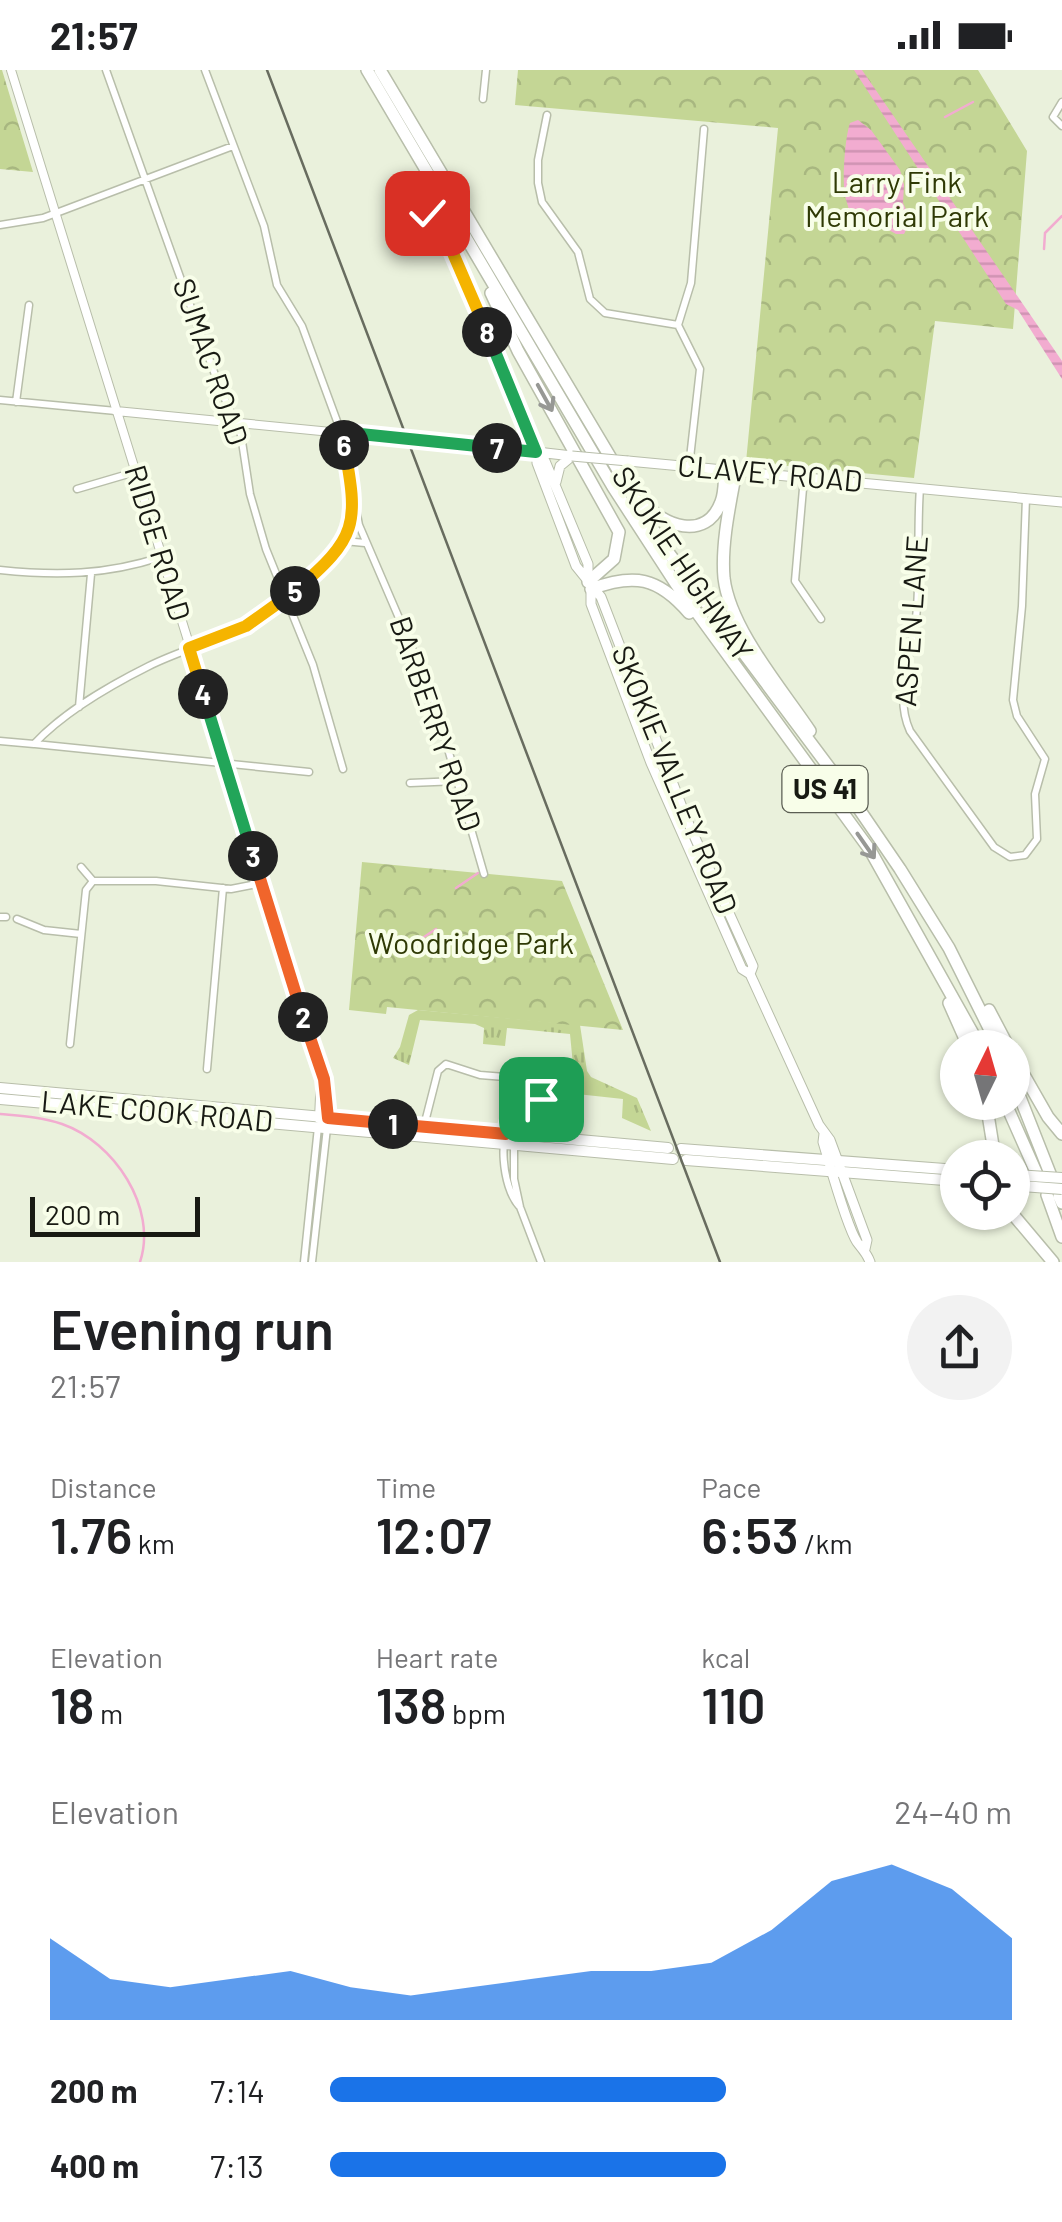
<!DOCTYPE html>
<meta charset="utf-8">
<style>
:root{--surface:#fff;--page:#f2f2f2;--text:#202124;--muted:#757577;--accent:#1a73e8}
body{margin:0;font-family:Barlow,sans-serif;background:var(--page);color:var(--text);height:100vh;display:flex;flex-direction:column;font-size:38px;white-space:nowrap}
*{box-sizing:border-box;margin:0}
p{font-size:32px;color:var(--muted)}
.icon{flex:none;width:55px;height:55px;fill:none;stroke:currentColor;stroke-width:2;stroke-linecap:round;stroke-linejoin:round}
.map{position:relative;height:1192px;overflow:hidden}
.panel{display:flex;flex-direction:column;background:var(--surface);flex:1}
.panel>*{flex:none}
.needle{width:65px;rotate:5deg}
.fabs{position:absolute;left:940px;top:960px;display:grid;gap:20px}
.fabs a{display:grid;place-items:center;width:90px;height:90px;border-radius:50%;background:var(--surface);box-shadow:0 2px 8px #0004;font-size:50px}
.scale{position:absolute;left:30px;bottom:25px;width:170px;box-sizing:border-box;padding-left:10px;border:5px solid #181a13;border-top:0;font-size:28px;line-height:35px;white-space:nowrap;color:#181a13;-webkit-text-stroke:8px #f8fee9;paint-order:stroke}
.pin{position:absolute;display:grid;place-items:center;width:85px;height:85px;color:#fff;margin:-42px;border-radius:20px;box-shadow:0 5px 15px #0006}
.km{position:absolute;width:50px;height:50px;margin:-25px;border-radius:50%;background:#222;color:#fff;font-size:28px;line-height:50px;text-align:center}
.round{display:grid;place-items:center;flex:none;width:105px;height:105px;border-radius:52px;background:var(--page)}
.head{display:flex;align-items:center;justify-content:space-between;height:170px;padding:0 50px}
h1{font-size:55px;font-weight:600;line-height:75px}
.figures{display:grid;grid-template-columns:repeat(3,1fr);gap:15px;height:170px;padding:10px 50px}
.figures div{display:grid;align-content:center}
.figures b{font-size:50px;font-weight:600}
.figures small{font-size:28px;font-weight:400}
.figures p{font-size:28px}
.chart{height:280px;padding:20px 50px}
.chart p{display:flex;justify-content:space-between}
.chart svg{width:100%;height:180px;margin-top:10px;fill:var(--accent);opacity:.7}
ul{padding:0 50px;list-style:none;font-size:32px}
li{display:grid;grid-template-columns:160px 120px 1fr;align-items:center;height:75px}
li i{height:25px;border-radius:12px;background:var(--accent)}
.status{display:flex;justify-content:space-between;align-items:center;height:70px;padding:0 50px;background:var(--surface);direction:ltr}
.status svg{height:28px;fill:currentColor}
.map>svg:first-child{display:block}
.grass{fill:url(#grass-tufts)}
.park{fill:url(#park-crowns)}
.water{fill:url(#water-rules)}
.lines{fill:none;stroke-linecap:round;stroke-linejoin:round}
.stream{stroke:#f2acd0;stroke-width:2.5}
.minor-casing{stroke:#b8beaa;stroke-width:9}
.tertiary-casing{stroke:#b8beaa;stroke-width:10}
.secondary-casing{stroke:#b8beaa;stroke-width:11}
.primary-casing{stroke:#b8beaa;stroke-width:12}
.motorway-casing{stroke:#b8beaa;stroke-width:14}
.minor{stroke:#fff;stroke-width:6}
.tertiary{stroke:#fff;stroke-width:8}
.secondary{stroke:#fff;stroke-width:9}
.primary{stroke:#fff;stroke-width:10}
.motorway{stroke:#fff;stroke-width:11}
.rail{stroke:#686c5f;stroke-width:2.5}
.secondary-bridge-casing{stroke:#b8beaa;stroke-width:11;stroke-linecap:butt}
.primary-bridge-casing{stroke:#b8beaa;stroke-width:12;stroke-linecap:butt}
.secondary-bridge{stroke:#fff;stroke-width:9}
.primary-bridge{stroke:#fff;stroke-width:10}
.oneway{stroke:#979895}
.split-1-casing{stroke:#fff;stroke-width:20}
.split-2-casing{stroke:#fff;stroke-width:20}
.split-3-casing{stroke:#fff;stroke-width:20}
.split-4-casing{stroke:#fff;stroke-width:20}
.split-5-casing{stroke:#fff;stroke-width:20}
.split-6-casing{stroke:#fff;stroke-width:20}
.split-7-casing{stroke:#fff;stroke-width:20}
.split-8-casing{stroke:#fff;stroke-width:20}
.split-9-casing{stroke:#fff;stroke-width:20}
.split-1{stroke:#f0652b;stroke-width:12}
.split-2{stroke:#f0652b;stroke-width:12}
.split-3{stroke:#f0652b;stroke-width:12}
.split-4{stroke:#22a559;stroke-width:12}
.split-5{stroke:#f5b400;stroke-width:12}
.split-6{stroke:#f5b400;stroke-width:12}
.split-7{stroke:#22a559;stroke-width:12}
.split-8{stroke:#22a559;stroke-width:12}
.split-9{stroke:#f5b400;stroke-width:12}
.labels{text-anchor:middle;stroke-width:8;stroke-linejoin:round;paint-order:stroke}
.shield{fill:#f8fee9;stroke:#5b5e53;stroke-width:2.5}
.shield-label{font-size:28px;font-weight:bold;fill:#181a13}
.park-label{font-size:30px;fill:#2f3a05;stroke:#f8fee9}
.street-label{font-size:30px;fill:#181a13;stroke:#f8fee9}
</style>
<div class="status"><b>21:57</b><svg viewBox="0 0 49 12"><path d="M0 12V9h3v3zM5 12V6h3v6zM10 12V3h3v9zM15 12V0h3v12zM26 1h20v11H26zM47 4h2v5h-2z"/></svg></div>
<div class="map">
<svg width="1062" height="1192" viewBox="0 0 1062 1192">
<defs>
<pattern id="grass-tufts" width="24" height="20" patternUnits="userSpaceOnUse" patternTransform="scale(2.5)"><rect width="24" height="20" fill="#c4d695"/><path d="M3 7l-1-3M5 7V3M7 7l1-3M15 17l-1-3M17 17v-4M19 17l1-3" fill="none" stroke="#a8b780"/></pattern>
<pattern id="park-crowns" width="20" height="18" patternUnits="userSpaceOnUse" patternTransform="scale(2.5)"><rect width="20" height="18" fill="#c4d695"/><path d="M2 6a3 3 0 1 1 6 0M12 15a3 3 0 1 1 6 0" fill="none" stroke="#a8b780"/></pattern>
<pattern id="water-rules" width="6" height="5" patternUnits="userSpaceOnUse" patternTransform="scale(2.5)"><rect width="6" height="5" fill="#f2acd0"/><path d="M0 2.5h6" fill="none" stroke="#cf93b2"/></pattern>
</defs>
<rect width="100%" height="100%" fill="#eaf1dc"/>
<!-- grass -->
<path class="grass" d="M418,940L580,955L587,1001L591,1007L637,1028L651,1061L622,1048L623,1029L577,1024L573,1009L555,1011L551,1004L555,997L573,995L570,964L507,958L505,976L483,974L484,958L475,954L420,950L409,995L393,988L400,977L409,945Z"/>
<!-- park -->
<path class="park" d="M0,0H2L33,102L0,99Z
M518,0H978L1027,81L1013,259L935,251L914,408L746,392L778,58L515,35Z
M362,792L562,811L623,960L387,937L386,944L349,940Z"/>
<!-- water -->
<path class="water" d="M854,0H862L1062,291V309L1018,240L1006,234Z
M858,50L871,60L900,100L904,115L903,133L911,150L904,164H896L876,153L854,154L851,149C850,141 847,134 845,126C842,110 845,67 850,53Z"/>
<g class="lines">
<!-- stream -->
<path class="stream" d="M945,47L973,32
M1044,179L1045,163L1062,146
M456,818L478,803
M402,872L415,873L436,859
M0,1044C21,1046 42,1047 62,1054C114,1072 158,1138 140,1192"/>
<defs>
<path id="minor" d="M106,0L219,316L241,365L250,424L266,479L313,595L343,699
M205,0L264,156L277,215L302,256L341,362L359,455L433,627L484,804
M483,29L486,0
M1062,32L1053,47L1062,56
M547,45L538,90V113L542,132L578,182L590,229L605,243L678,255L700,299L689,397
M427,143L446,167L458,191L537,382
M0,155L43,148L233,76
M678,255L691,213L704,59
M0,330L116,341
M16,332L29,235
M804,407L795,511L821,549
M920,418C917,457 920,497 917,537C915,577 892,622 910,661L994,777L1010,787L1025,785L1037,769L1035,724L1045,689L1017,646L1013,630L1022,536L1026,428
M77,419L135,402
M344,471L365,473
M0,500C57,506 106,505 161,487
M79,637L91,504
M0,671L34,674C65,641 109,616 149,596C181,580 217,571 249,555C287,535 342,488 353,446
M35,674L309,702
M410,713L458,711
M81,797L93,811
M93,811H156L231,819L262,813
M0,847H6
M17,849L44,860L81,864
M70,974L86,820L93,811
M207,999L223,818
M514,1043V1109L520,1137L541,1192
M514,1043C497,1063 502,1117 519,1136
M424,1056L438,1001L446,994L480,1005L505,1007L539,1004C552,1031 535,1035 514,1043
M304,1192L318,1057
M312,1192L327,1058"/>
<path id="tertiary" d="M11,0L324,1009L327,1052
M116,341L537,382
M319,1049L321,1004"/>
<path id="secondary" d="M537,382V393L576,496L601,527L687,750L753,896L750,904
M537,382L545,391L588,494V512
M537,382L572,386
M628,391L1062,432
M556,412L560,396L572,386
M591,519V534L651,693L742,899L750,904L819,1055L830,1070L867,1170L865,1179
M824,1064L823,1072C830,1095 846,1155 857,1172C862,1179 867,1183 870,1192"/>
<path id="primary" d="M0,1018L668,1078
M0,1029L673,1089
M681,1079L958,1100
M686,1090L958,1111"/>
<path id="motorway" d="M367,0L613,417L676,514L870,780L981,978
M380,0L662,474L846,720L900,799L949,878L999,978
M491,223L518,281L619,462L614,489L588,512
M736,401C730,434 721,474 724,508C730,559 782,619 810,661
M643,431C662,456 706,472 721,432C725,422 724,410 725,400
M591,519C634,503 658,507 689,543
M949,933L969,978
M989,940L1009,978
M1012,984L1048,1047L1062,1064
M1012,1007L1053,1111
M986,1032L995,1088
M1005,1032L1040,1111
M956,1111L958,1112
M1047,1125L1062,1167
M1059,1126L1062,1133
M1011,1142L1053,1192"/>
</defs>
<!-- minor casing -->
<use href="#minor" class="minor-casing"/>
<!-- tertiary casing -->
<use href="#tertiary" class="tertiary-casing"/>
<!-- secondary casing -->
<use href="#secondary" class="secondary-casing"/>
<!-- primary casing -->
<use href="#primary" class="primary-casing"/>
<!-- motorway casing -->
<use href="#motorway" class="motorway-casing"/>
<!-- minor -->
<use href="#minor" class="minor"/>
<!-- tertiary -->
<use href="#tertiary" class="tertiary"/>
<!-- secondary -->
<use href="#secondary" class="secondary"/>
<!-- primary -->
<use href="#primary" class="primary"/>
<!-- motorway -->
<use href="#motorway" class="motorway"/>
<!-- rail -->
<path class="rail" d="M267,0L720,1192"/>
<defs>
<path id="secondary-bridge" d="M572,386L628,391"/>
<path id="primary-bridge" d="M1015,1105L1062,1108
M1022,1116L1062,1119"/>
</defs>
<!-- secondary-bridge casing -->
<use href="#secondary-bridge" class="secondary-bridge-casing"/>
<!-- primary-bridge casing -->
<use href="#primary-bridge" class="primary-bridge-casing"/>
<!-- secondary-bridge -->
<use href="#secondary-bridge" class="secondary-bridge"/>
<!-- primary-bridge -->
<use href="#primary-bridge" class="primary-bridge"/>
</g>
<!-- one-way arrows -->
<defs><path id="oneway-shaft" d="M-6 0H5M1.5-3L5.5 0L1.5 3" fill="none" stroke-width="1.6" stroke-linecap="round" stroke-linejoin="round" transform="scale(2.5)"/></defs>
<g class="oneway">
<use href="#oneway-shaft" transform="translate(545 328) rotate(61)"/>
<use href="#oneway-shaft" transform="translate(866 776) rotate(55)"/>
</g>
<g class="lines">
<defs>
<path id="split-1" d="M393,1054L506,1064C508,1033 526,1047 541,1029"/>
<path id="split-2" d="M303,947L324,1009L328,1048L393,1054"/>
<path id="split-3" d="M253,786L303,947"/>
<path id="split-4" d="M203,624L253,786"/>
<path id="split-5" d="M203,624L189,578L246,556L295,521"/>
<path id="split-6" d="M295,521C358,467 359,455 344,375"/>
<path id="split-7" d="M344,375L341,362L497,378"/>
<path id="split-8" d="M487,262L536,382L497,378"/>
<path id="split-9" d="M427,143L446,167L487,262"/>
</defs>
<!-- split-1 casing -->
<use href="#split-1" class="split-1-casing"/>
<!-- split-2 casing -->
<use href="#split-2" class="split-2-casing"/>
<!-- split-3 casing -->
<use href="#split-3" class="split-3-casing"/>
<!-- split-4 casing -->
<use href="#split-4" class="split-4-casing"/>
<!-- split-5 casing -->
<use href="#split-5" class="split-5-casing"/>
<!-- split-6 casing -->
<use href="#split-6" class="split-6-casing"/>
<!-- split-7 casing -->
<use href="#split-7" class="split-7-casing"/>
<!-- split-8 casing -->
<use href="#split-8" class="split-8-casing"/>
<!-- split-9 casing -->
<use href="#split-9" class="split-9-casing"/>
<!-- split-1 -->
<use href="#split-1" class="split-1"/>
<!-- split-2 -->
<use href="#split-2" class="split-2"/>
<!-- split-3 -->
<use href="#split-3" class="split-3"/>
<!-- split-4 -->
<use href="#split-4" class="split-4"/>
<!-- split-5 -->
<use href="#split-5" class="split-5"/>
<!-- split-6 -->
<use href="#split-6" class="split-6"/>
<!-- split-7 -->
<use href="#split-7" class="split-7"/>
<!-- split-8 -->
<use href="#split-8" class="split-8"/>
<!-- split-9 -->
<use href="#split-9" class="split-9"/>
</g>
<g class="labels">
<!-- shield labels -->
<rect class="shield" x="782.5" y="696" width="85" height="46" rx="8"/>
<g class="shield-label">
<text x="825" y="729">US 41</text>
</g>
<!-- park labels -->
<g class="park-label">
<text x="897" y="123">Larry Fink<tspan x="897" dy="34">Memorial Park</tspan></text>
<text x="471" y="884">Woodridge Park</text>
</g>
<!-- street labels -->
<g class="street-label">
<text transform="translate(210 292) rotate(71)" y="10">SUMAC ROAD</text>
<text transform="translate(770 404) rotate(5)" y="10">CLAVEY ROAD</text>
<text transform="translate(157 473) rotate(73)" y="10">RIDGE ROAD</text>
<text transform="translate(682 494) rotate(56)" y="10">SKOKIE HIGHWAY</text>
<text transform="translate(912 551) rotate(-86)" y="10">ASPEN LANE</text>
<text transform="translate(435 654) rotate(71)" y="10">BARBERRY ROAD</text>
<text transform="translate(674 710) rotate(68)" y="10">SKOKIE VALLEY ROAD</text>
<text transform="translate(157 1042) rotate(5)" y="10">LAKE COOK ROAD</text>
</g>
</g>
</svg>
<div class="fabs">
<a><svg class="needle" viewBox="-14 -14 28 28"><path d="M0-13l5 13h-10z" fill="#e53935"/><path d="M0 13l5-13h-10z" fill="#757577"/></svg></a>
<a><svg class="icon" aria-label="locate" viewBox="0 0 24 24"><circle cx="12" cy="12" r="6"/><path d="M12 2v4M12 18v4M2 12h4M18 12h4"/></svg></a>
</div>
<div class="scale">200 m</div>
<div class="pin" style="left:541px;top:1029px;background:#1e9e55"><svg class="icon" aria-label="arrive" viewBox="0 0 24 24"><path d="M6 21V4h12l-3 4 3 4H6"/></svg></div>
<div class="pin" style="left:427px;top:143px;background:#d93025"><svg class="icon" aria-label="check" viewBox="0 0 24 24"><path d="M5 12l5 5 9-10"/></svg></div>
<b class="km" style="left:393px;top:1054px">1</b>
<b class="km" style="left:303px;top:947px">2</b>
<b class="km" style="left:253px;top:786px">3</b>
<b class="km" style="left:203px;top:624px">4</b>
<b class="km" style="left:295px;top:521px">5</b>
<b class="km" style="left:344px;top:375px">6</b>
<b class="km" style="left:497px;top:378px">7</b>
<b class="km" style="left:487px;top:262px">8</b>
</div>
<section class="panel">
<div class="head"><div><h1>Evening run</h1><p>21:57</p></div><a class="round"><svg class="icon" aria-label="share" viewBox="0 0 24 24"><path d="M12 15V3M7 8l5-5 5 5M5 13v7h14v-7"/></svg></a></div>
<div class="figures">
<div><p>Distance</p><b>1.76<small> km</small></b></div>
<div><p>Time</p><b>12:07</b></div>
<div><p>Pace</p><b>6:53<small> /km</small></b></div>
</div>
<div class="figures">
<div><p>Elevation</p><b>18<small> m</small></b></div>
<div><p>Heart rate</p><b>138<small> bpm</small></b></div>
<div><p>kcal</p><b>110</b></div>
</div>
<div class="chart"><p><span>Elevation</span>24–40 m</p>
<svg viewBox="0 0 160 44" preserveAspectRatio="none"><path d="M0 44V24L10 34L20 36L30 34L40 32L50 36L60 38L70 36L80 34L90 32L100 32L110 30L120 22L130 10L140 6L150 12L160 24V44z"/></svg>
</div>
<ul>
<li><b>200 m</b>7:14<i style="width:58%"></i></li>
<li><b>400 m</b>7:13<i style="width:58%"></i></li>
</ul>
</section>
